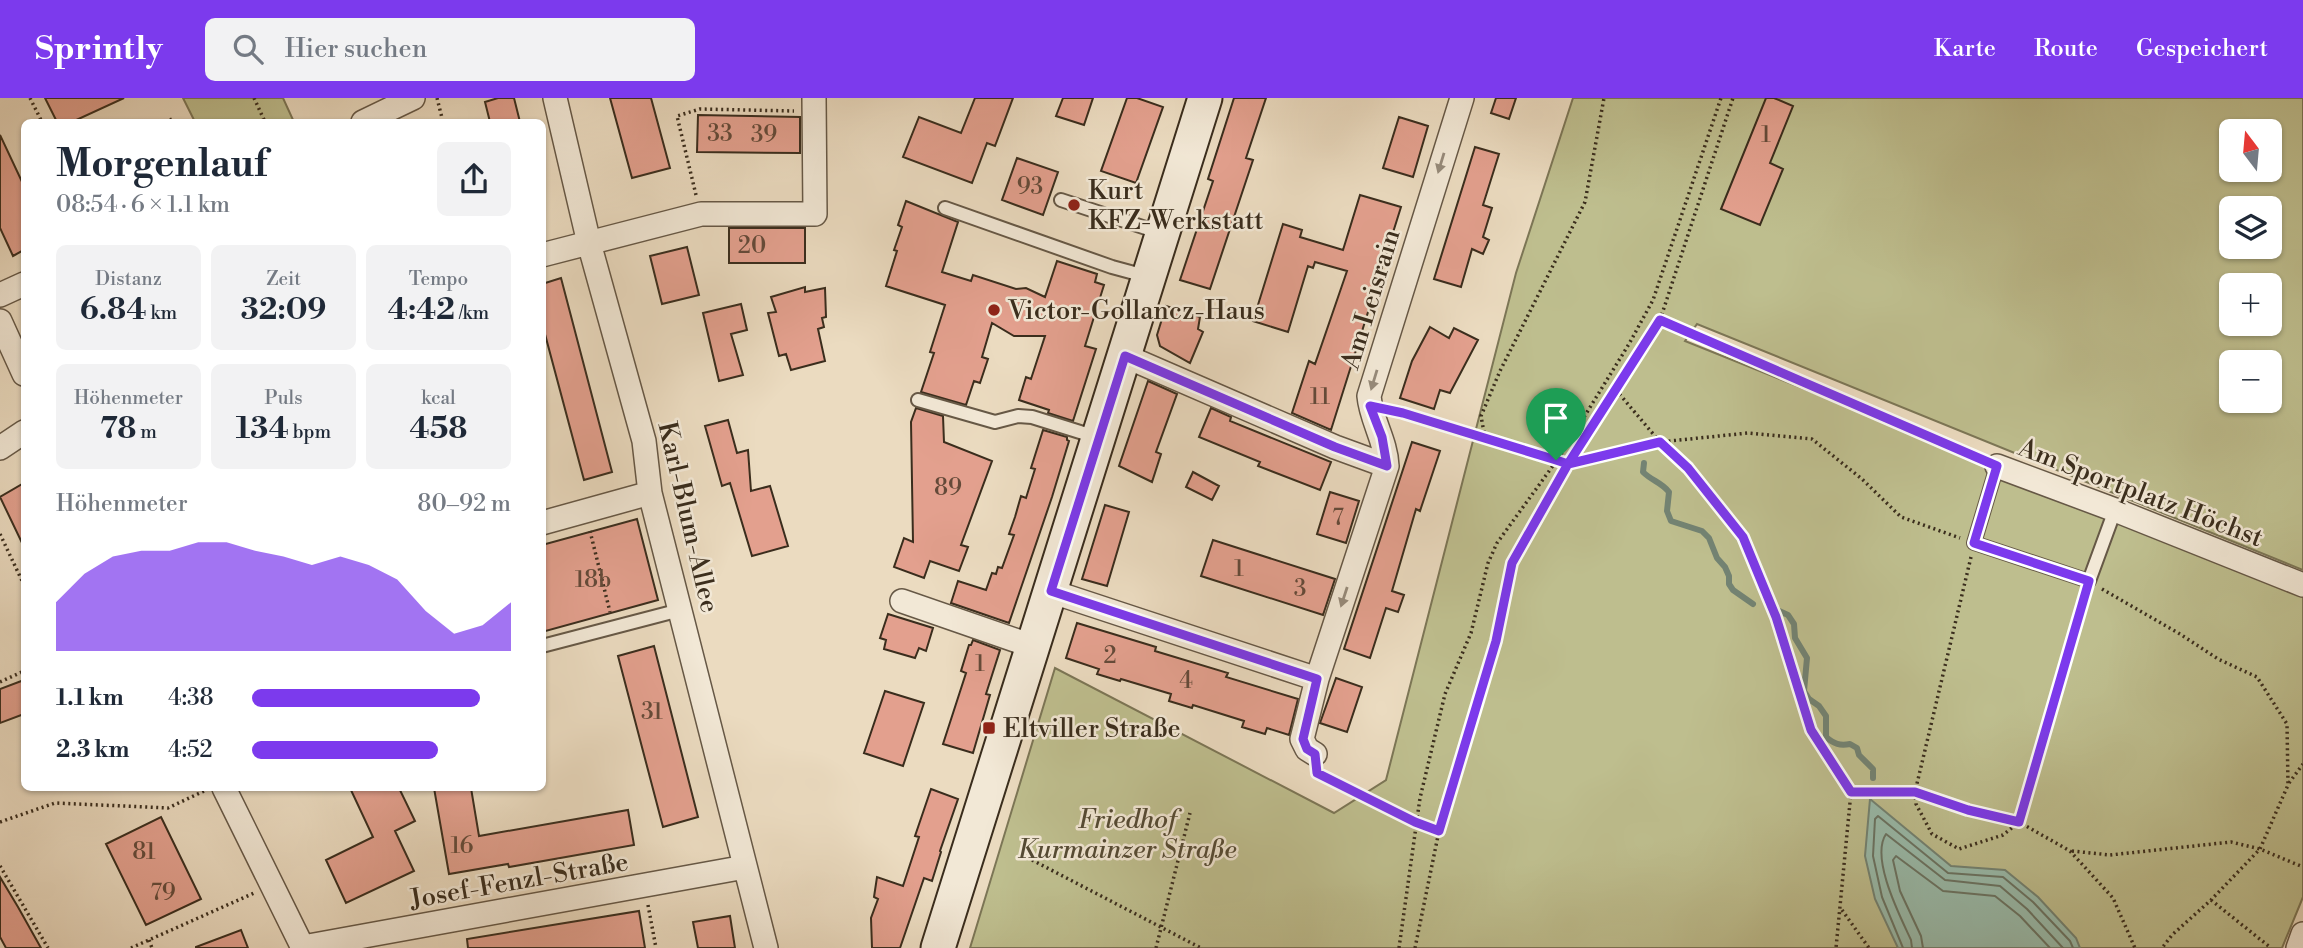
<!DOCTYPE html>
<html lang="de">
<meta charset="utf-8">
<style>
:root{--surface:#fff;--page:#f2f2f3;--text:#1f2937;--muted:#747a83;--accent:#7c3aed}
body{margin:0;font-family:"Libre Bodoni",serif;background:var(--page);color:var(--text);height:100vh;display:flex;flex-direction:column;font-size:26px;white-space:nowrap}
*{box-sizing:border-box;margin:0}
p{font-size:23px;color:var(--muted)}
.icon{flex:none;width:38px;height:38px;fill:none;stroke:currentColor;stroke-width:2;stroke-linecap:round;stroke-linejoin:round}
.map{position:relative;flex:1;overflow:hidden}
.panel{position:absolute;left:21px;top:21px;width:525px;height:672px;display:flex;flex-direction:column;background:var(--surface);border-radius:10px;box-shadow:0 2px 5px #0004}
.panel>*{flex:none}
.needle{width:46px;rotate:344deg}
.tools{position:absolute;left:2219px;top:21px;display:grid;gap:14px}
.tools a{display:grid;place-items:center;width:63px;height:63px;border-radius:10px;background:var(--surface);box-shadow:0 2px 5px #0004;font-size:35px}
.pin{position:absolute;display:grid;place-items:center;width:60px;height:60px;color:#fff;margin:-72px -30px;border-radius:50% 50% 50% 0;rotate:-45deg;box-shadow:0 0 7px #0007}
.pin .icon{rotate:45deg}
.round{display:grid;place-items:center;flex:none;width:74px;height:74px;border-radius:10px;background:var(--page)}
.summary{display:flex;align-items:center;justify-content:space-between;height:119px;padding:0 35px}
h1{font-size:38px;font-weight:700;line-height:52px}
.stats{display:grid;grid-template-columns:repeat(3,1fr);gap:10px;height:119px;padding:7px 35px}
.stats div{display:grid;align-content:center;border-radius:10px;background:var(--page);text-align:center}
.stats b{font-size:30px;font-weight:700}
.stats small{font-size:19px;font-weight:400}
.stats p{font-size:19px}
.chart{height:196px;padding:14px 35px}
.chart p{display:flex;justify-content:space-between}
.chart svg{width:100%;height:126px;margin-top:7px;fill:var(--accent);opacity:.7}
ul{padding:0 35px;list-style:none;font-size:23px}
li{display:grid;grid-template-columns:112px 84px 1fr;align-items:center;height:52px}
li i{height:18px;border-radius:9px;background:var(--accent)}
header{display:flex;align-items:center;gap:42px;box-sizing:border-box;height:98px;padding:0 35px;background:var(--accent);color:#fff}
header strong{font-size:33px}
nav{display:flex;gap:38px;margin-inline-start:auto;font-size:24px}
.search{width:490px;height:63px;background:var(--page);display:flex;align-items:center;gap:18px;box-sizing:border-box;padding:0 24px;border-radius:10px;color:var(--muted);font-size:26px}
.map>svg:first-child{display:block}
.green{fill:#bebe8e;stroke:#7c7656;stroke-width:2;fill-rule:evenodd}
.water{fill:#99bcac;stroke:#738373;stroke-width:2}
.lines{fill:none;stroke-linecap:round;stroke-linejoin:round}
.shore{stroke:#6a7464;stroke-width:2}
.stream{stroke:#738373;stroke-width:6}
.building{fill:#e3a08e;stroke:#3a2d1d;stroke-width:2}
.service-casing{stroke:#665846;stroke-width:16}
.minor-casing{stroke:#665846;stroke-width:26}
.secondary-casing{stroke:#3a2d1d;stroke-width:37}
.path{stroke:#3a2d1d;stroke-width:3.5;stroke-dasharray:2 3.5;stroke-linecap:butt}
.service{stroke:#f2e8d6;stroke-width:12}
.minor{stroke:#f2e8d6;stroke-width:23}
.secondary{stroke:#f2e8d6;stroke-width:33}
.oneway{fill:#968a7a}
.route-casing{stroke:#fff;stroke-width:14}
.route{stroke:#7c3aed;stroke-width:9}
.poi-dot{fill:#8f2418;stroke:#f2e8d6;stroke-width:2.5}
.labels{text-anchor:middle;stroke-width:5;stroke-linejoin:round;paint-order:stroke}
.number-label{font-size:23px;fill:#644a39}
.poi-label{font-size:26px;fill:#3a2d1d;stroke:#f2e8d6;text-anchor:start}
.street-label{font-size:26px;fill:#3a2d1d;stroke:#f2e8d6}
.park-label{font-size:26px;font-style:italic;fill:#544a34;stroke:#f2e8d6}
</style>
<header>
<strong>Sprintly</strong>
<div class="search"><svg class="icon" aria-label="search" viewBox="0 0 24 24"><circle cx="10" cy="10" r="6"/><path d="M15 15l6 6"/></svg>Hier suchen</div>
<nav><a>Karte</a><a>Route</a><a>Gespeichert</a></nav>
</header>
<div class="map">
<svg width="2303" height="850" viewBox="0 0 2303 850">
<rect width="100%" height="100%" fill="#ebdbc0"/>
<filter id="stains"><feTurbulence type="fractalNoise" baseFrequency=".00286" numOctaves="4"/><feColorMatrix values="0 0 0 0 .2 0 0 0 0 .09 0 0 0 0 .02 0 0 0 .5 -.17"/></filter>
<radialGradient id="worn" r=".72"><stop offset=".6" stop-color="#630" stop-opacity="0"/><stop offset="1" stop-color="#630" stop-opacity=".3"/></radialGradient>
<!-- green -->
<path class="green" d="M183,0H283L294,24H195Z
M1573,0H2303V472L1697,226L1685,243L2303,491V799L2282,850H970L1055,570L1334,715L1386,682L1516,175ZM2231,33H2270V72H2231ZM2231,110H2270V149H2231ZM2231,187H2270V226H2231ZM2231,264H2270V303H2231Z"/>
<!-- water -->
<path class="water" d="M1870,701L1951,768L2005,772L2038,799L2076,840L2080,850H1898L1875,801L1865,758Z"/>
<g class="lines">
<!-- shore -->
<path class="shore" d="M1903,850L1882,799L1873,758L1875,721L1878,718L1948,775L2003,779L2033,804L2070,843L2073,850
M1912,850L1911,842C1900,818 1870,760 1886,736L1945,782L2000,788L2027,811L2063,850
M1923,850L1921,838L1900,793L1893,762L1896,758L1943,793L1995,798L2020,818L2050,850"/>
<!-- stream -->
<path class="stream" d="M1644,365L1643,374C1652,383 1661,384 1669,394L1667,413L1671,423L1702,433L1709,440L1717,460L1725,469L1729,478V486L1733,492L1753,506
M1777,512L1788,517L1794,526L1795,540L1807,560L1804,593L1809,601L1819,608L1826,618V639C1834,646 1840,648 1850,646L1857,650L1859,657L1873,671V680"/>
</g>
<!-- building -->
<path class="building" d="M45,0H124L72,24H57Z
M498,0H514L520,24H490L485,4Z
M610,0H651L670,70L632,80Z
M975,0H1013L995,48L987,45L972,85L903,59L919,19L961,35Z
M1063,0H1093L1084,27L1056,18Z
M1127,0H1137L1163,9L1136,85L1101,73Z
M1234,0H1266L1246,60L1253,62L1210,191L1180,182L1213,83L1208,81Z
M1496,0H1516L1509,21L1491,15Z
M1766,0H1774L1793,8L1770,65L1783,71L1760,127L1721,111Z
M698,17L800,19V55L697,54Z
M1399,19L1428,28L1413,79L1383,70Z
M0,37L24,88V152L13,158L0,130Z
M1475,49L1499,56L1483,107L1492,110L1483,139L1489,142L1483,156L1472,151L1461,189L1434,181Z
M1017,60L1058,74L1043,117L1002,102Z
M1360,97L1401,109L1331,332L1292,315L1309,263L1315,266L1347,173L1315,164L1313,170L1308,168L1288,234L1253,223L1283,126L1302,132L1300,139L1343,152Z
M906,103L958,124L942,174L971,183L973,177L1016,191L1026,190L1045,199L1057,163L1097,176L1095,184L1104,187L1085,248L1096,251L1073,323L1048,315L1049,312L1019,302L1026,279L1031,281L1045,238H1014L992,225L982,259L988,261L980,285L974,283L966,307L921,294L934,255L930,254L945,207L886,188L897,153L894,152L902,129L898,127Z
M729,130H805V165H729Z
M687,149L699,197L662,206L650,158Z
M561,180L612,374L584,382L542,225V186Z
M805,189V194L825,190L826,219L822,220L824,229L818,231L825,263L791,272L786,256L779,258L768,215L776,214L771,199Z
M741,206L747,232L731,236L743,277L719,283L703,215Z
M1166,208L1200,219L1198,231L1203,234L1190,265L1160,248L1157,237Z
M1430,229L1449,240L1454,230L1478,242L1450,295L1440,292L1434,311L1400,300L1412,263Z
M1148,283L1177,296L1156,354L1161,356L1152,384L1119,368Z
M916,310L943,318L944,344L992,363L961,447L968,449L959,473L930,463L924,480L894,469L904,440L913,444L911,324Z
M1211,310L1231,319L1230,323L1331,364L1320,392L1258,368L1260,364L1199,339Z
M728,322L737,355L748,352L751,393L770,388L788,448L752,458L730,385L722,388L705,328Z
M1043,332L1067,339V342L1069,343L1052,399L1009,525L951,505L958,483L986,492L992,475L996,476L998,469L1002,470L1014,437L1009,436L1015,419L1021,398L1026,400L1035,371L1031,370Z
M1412,344L1440,353L1420,413L1416,411L1392,493L1404,497L1398,514L1386,510L1370,560L1344,551Z
M1193,374L1219,388L1212,402L1186,389Z
M24,385V449L0,399Z
M1330,394L1359,403L1346,445L1317,436Z
M1105,407L1129,414L1107,488L1082,481Z
M637,421L658,502L542,534V447Z
M1213,442L1335,481L1323,517L1201,478Z
M888,516L933,530L926,553L919,550L915,560L884,551L886,542L880,540Z
M1077,525L1156,549L1155,553L1228,575L1226,579L1298,601L1289,637L1267,630L1265,636L1242,629L1244,623L1193,607L1192,610L1169,603L1171,596L1121,581L1120,583L1097,576L1099,571L1066,560Z
M973,542L1000,552L986,596L990,597L973,655L943,646L966,575L961,573L969,547H971Z
M654,548L698,719L663,729L618,558Z
M1336,580L1362,589L1347,634L1320,625Z
M24,582V616L0,625V591Z
M885,593L924,605L903,668L864,655Z
M350,690H399L415,723L395,733L414,773L346,805L326,762L373,739Z
M434,690H471L479,738L628,712L634,747L509,769L508,766L449,776Z
M931,691L958,701L940,753L941,754L932,783L924,780L900,850H872L871,820L878,801L874,799L877,779L903,788L919,739L915,738Z
M161,719L201,801L146,827L106,746Z
M0,779L18,809L41,850H6L0,839Z
M639,813L645,850H468L467,841Z
M730,818L735,850H698L693,824Z
M241,832L248,850H196V849Z"/>
<g class="lines">
<defs>
<path id="service" d="M1061,102L1161,135
M945,110L1112,169L1149,179
M918,302L995,324L1018,318L1032,319L1096,339
M1997,368L1974,445L2089,483L2115,412
M542,548L680,512"/>
<path id="minor" d="M555,0L589,145L644,343L650,395L766,850
M363,24L413,0
M542,157L701,116H815L814,0
M0,197L24,186
M0,223L24,276
M1125,258L1335,349L1387,368
M0,350L24,334
M1997,368L2115,412L2303,487
M542,425L650,395
M1050,493L1317,581
M902,503L1032,548
M1315,656L1307,651L1302,641L1317,581L1387,368C1386,343 1371,322 1369,298L1462,0
M224,690L303,850
M303,849L745,769
M2298,850L2303,836"/>
<path id="secondary" d="M938,850L1205,0"/>
</defs>
<!-- service casing -->
<use href="#service" class="service-casing"/>
<!-- minor casing -->
<use href="#minor" class="minor-casing"/>
<!-- secondary casing -->
<use href="#secondary" class="secondary-casing"/>
<!-- path -->
<path class="path" d="M30,0L42,24
M254,0L265,24
M437,0L443,24
M165,24L172,21
M696,97L677,18L700,11L794,13
M1660,222L1979,360
M1616,292L1660,344L1688,370L1743,439L1775,519L1810,632L1851,694L1836,850
M1393,313L1568,366L1660,344L1748,335L1812,341L1862,381L1901,419L1960,440
M1485,340L1481,318L1500,273L1585,104L1604,0
M590,433L610,514
M0,436L24,487
M1971,459L1915,694L1916,706L1932,736L1959,751L2003,737L2019,724L2086,496
M2102,491L2180,536L2218,561L2257,579L2287,626L2288,687L2260,751L2211,802L2172,837L2162,850
M0,584L24,573
M1320,677L1415,725L1439,733
M2289,685L2303,666
M1851,694H1915L1968,712L2019,724L2070,753L2113,800L2135,850
M0,724L55,705L168,710L204,693
M2072,753L2110,757L2231,744L2260,751L2303,769
M1032,762L1201,850
M0,768L48,850
M2211,802L2271,850
M648,807L656,850
M1842,812L1869,850
M149,842L152,850
M131,850L254,795
M1156,850L1190,715
M1399,850L1420,700L1445,596L1471,535L1488,465L1497,445L1560,358L1629,246L1653,202L1721,0
M1415,850L1439,733L1496,543L1512,465L1568,366L1660,222L1733,0"/>
<!-- service -->
<use href="#service" class="service"/>
<!-- minor -->
<use href="#minor" class="minor"/>
<!-- secondary -->
<use href="#secondary" class="secondary"/>
</g>
<!-- one-way arrows -->
<defs><path id="oneway-solid" d="M-6-.8H1V-3.2L6.5 0L1 3.2V.8H-6Z" transform="scale(1.75)"/></defs>
<g class="oneway">
<use href="#oneway-solid" transform="translate(1441 65) rotate(107)"/>
<use href="#oneway-solid" transform="translate(1374 282) rotate(107)"/>
<use href="#oneway-solid" transform="translate(1344 499) rotate(108)"/>
</g>
<g class="lines">
<defs>
<path id="route" d="M1556,362L1403,315L1370,308L1382,339L1387,368L1335,349L1125,258L1051,493L1317,581L1303,641L1307,651L1315,656L1317,675L1415,724L1439,733L1496,543L1512,465L1568,366L1660,344L1688,370L1743,439L1776,519L1811,632L1851,694H1915L1968,712L2019,724L2089,483L1974,445L1997,368L1660,222L1568,366L1556,362"/>
</defs>
<!-- route casing -->
<use href="#route" class="route-casing"/>
<!-- route -->
<use href="#route" class="route"/>
</g>
<!-- markers -->
<g class="poi-dot">
<circle cx="1074" cy="107" r="7"/>
<circle cx="994" cy="212" r="7"/>
<rect x="982" y="623" width="14" height="14" rx="3.5"/>
</g>
<g class="labels">
<!-- number labels -->
<g class="number-label">
<text x="720" y="43">33</text>
<text x="764" y="44">39</text>
<text x="1766" y="44">1</text>
<text x="1030" y="96">93</text>
<text x="752" y="155">20</text>
<text x="1320" y="306">11</text>
<text x="948" y="397">89</text>
<text x="1338" y="427">7</text>
<text x="1239" y="478">1</text>
<text x="593" y="489">18b</text>
<text x="1300" y="498">3</text>
<text x="1110" y="565">2</text>
<text x="980" y="573">1</text>
<text x="1186" y="590">4</text>
<text x="652" y="621">31</text>
<text x="462" y="755">16</text>
<text x="144" y="761">81</text>
<text x="163" y="802">79</text>
</g>
<!-- poi labels -->
<g class="poi-label">
<text x="1088" y="101">Kurt<tspan x="1088" dy="30">KFZ-Werkstatt</tspan></text>
<text x="1008" y="221">Victor-Gollancz-Haus</text>
<text x="1003" y="639">Eltviller Straße</text>
</g>
<!-- street labels -->
<g class="street-label">
<text transform="translate(1370 201) rotate(-73)" y="9">Am Leisrain</text>
<text transform="translate(2141 394) rotate(21)" y="9">Am Sportplatz Höchst</text>
<text transform="translate(689 419) rotate(77)" y="9">Karl-Blum-Allee</text>
<text transform="translate(519 782) rotate(-10)" y="9">Josef-Fenzl-Straße</text>
</g>
<!-- park labels -->
<g class="park-label">
<text x="1127" y="730">Friedhof<tspan x="1127" dy="30">Kurmainzer Straße</tspan></text>
</g>
</g>
<rect width="100%" height="100%" filter="url(#stains)"/>
<rect width="100%" height="100%" fill="url(#worn)"/>
</svg>
<div class="tools">
<a><svg class="needle" viewBox="-14 -14 28 28"><path d="M0-13l5 13h-10z" fill="#e53935"/><path d="M0 13l5-13h-10z" fill="#747a83"/></svg></a>
<a><svg class="icon" aria-label="layers" viewBox="0 0 24 24"><path d="M12 4l9 5-9 5-9-5zM3 14l9 5 9-5"/></svg></a>
<a>+</a>
<a>−</a>
</div>
<div class="pin" style="left:1556px;top:362px;background:#1e9e55"><svg class="icon" aria-label="arrive" viewBox="0 0 24 24"><path d="M6 21V4h12l-3 4 3 4H6"/></svg></div>
<section class="panel">
<div class="summary"><div><h1>Morgenlauf</h1><p>08:54 · 6 × 1.1 km</p></div><a class="round"><svg class="icon" aria-label="share" viewBox="0 0 24 24"><path d="M12 15V3M7 8l5-5 5 5M5 13v7h14v-7"/></svg></a></div>
<div class="stats">
<div><p>Distanz</p><b>6.84<small> km</small></b></div>
<div><p>Zeit</p><b>32:09</b></div>
<div><p>Tempo</p><b>4:42<small> /km</small></b></div>
</div>
<div class="stats">
<div><p>Höhenmeter</p><b>78<small> m</small></b></div>
<div><p>Puls</p><b>134<small> bpm</small></b></div>
<div><p>kcal</p><b>458</b></div>
</div>
<div class="chart"><p><span>Höhenmeter</span>80–92 m</p>
<svg viewBox="0 0 160 44" preserveAspectRatio="none"><path d="M0 44V27L10 17L20 11L30 9L40 9L50 6L60 6L70 9L80 11L90 14L100 11L110 14L120 19L130 30L140 38L150 35L160 27V44z"/></svg>
</div>
<ul>
<li><b>1.1 km</b>4:38<i style="width:88%"></i></li>
<li><b>2.3 km</b>4:52<i style="width:72%"></i></li>
</ul>
</section>
</div>
